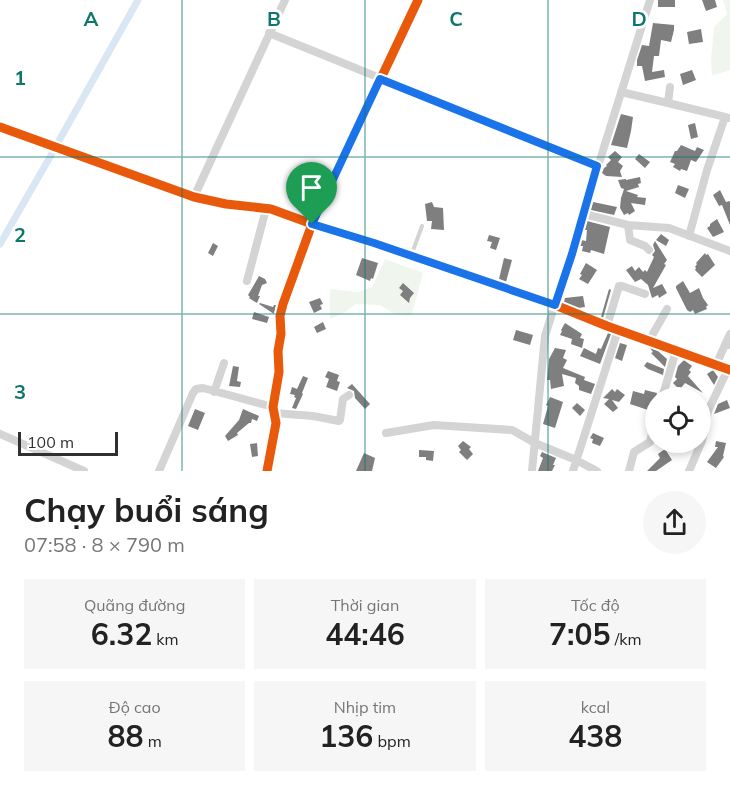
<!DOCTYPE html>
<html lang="vi">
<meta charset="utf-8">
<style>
:root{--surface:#fff;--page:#f6f6f6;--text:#222;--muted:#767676}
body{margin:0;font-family:Mulish,sans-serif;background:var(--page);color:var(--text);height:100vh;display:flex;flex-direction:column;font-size:22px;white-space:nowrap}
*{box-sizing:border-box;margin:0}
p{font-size:20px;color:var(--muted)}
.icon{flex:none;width:33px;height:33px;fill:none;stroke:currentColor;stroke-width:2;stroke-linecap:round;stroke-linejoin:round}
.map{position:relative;height:471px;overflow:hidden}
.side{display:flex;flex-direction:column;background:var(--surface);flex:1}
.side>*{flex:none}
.controls{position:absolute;left:645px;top:387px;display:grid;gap:12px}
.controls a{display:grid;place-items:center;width:66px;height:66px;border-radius:50%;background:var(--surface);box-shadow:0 3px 9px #0003;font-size:30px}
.scale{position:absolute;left:18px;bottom:15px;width:100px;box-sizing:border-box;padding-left:6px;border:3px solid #303030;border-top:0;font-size:16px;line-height:21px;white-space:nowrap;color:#303030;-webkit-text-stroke:4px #fff;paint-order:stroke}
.pin{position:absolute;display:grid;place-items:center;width:51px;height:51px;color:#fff;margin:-62px -26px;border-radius:50% 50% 50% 0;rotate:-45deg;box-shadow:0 0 6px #0007}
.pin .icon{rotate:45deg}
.round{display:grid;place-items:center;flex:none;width:63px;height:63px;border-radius:32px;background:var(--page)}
.head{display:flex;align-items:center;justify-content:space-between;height:102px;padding:0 24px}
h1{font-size:33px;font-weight:700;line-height:45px}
.stats{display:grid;grid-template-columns:repeat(3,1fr);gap:9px;height:102px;padding:6px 24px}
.stats div{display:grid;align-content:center;border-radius:0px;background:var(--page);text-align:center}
.stats b{font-size:30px;font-weight:700}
.stats small{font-size:16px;font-weight:400}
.stats p{font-size:16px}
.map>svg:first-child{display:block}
.green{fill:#f0f6ed}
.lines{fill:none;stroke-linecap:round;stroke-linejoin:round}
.canal{stroke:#d9e6f3;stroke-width:7}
.building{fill:#7f7f7f}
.lane{stroke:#d4d4d4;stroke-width:4}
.street{stroke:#d4d4d4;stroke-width:8}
.cycleway-casing{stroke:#fff;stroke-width:13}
.cycleway{stroke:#e8590c;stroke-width:9}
.route-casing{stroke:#fff;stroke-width:12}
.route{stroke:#1a73e8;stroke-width:8}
.grid{fill:none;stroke:#0f766e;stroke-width:1.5;stroke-opacity:0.55}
.grid-label{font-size:20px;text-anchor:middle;font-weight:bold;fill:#0f766e;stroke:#fff;stroke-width:6;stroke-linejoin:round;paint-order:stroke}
</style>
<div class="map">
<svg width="730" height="471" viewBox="0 0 730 471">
<rect width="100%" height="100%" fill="#fff"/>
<!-- green -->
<path class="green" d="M723,0H730V70L712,76L711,60L714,27L727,14Z
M385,259L423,273L412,314L408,316L395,314L380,305L356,304L345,312L330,319V289L358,292L372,287Z"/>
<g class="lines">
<!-- canal -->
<path class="canal" d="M56,146L138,0
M0,244L54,150"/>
</g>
<!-- building -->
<path class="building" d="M658,0H675V7H658Z
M702,0H715L717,7L706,11Z
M653,23L674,25V30L671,42L661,40L659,56H654L652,72L664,70L665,77L645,81L642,66H637V60L642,45L649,46Z
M701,29L703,42L689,44L687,32Z
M692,70L696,80L683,85L680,74Z
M621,114L633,117L631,131L627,148L611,145Z
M695,123L698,137L691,139L688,125Z
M681,145L695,151L697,147L704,150L696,162L691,160L687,171L681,169L680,171L673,167L675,164L670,162L675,151H677Z
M615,151L622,157L618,162L623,166L620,171L622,177L606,176L602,173L604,168L607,166L606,165L611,160L608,157Z
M639,154L650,162L645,168L635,159Z
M640,177L641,183L638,184L639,187L626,191L638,195L637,197L646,198L645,205L631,203L635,211L629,215L628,213L624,215L620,208L621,198L624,189L621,188L618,180L626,179V180Z
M678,185L689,189L685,198L675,193Z
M720,190L726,202L730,201V225L722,205L719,206L713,195Z
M432,202L434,207L443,208L444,230L431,229L432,221H427L425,204Z
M593,202L617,207L614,215L591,210Z
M717,219L724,232L713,237L707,228L710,226V224Z
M587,221L610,227L604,254L591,250L590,253L582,251L583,246H580L581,240L586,241L587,230H584Z
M661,234L669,240L666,246L656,240Z
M489,235L500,238L496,250L490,248L492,242L487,241Z
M655,241L667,260L664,264L666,265L653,288L662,284L667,293L659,298L658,295L652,298L648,285L641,279L635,282L626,270L632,266L635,271L639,267L643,272L645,270L647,272L654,257L652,255L655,251L653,245Z
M213,243L218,246L213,256L208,253Z
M705,253L706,255L708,254L715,265L702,277L695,270L696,268L695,267L697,264L696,263Z
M362,258L378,263L373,279L371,278L370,281L356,275Z
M504,258L512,260L506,282L499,279Z
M586,263L597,270L588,284L579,279L582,275L580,274Z
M259,276L265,279L267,283L262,285L258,296H260L257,303L249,298L250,297L248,295Z
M683,281L690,293L699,288L703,298L708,305L706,307L707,309L695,314L693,310L690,312L687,310L676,288V286Z
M403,283L414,293L410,298L409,303L400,295L403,291L399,288Z
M609,289L611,290L603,318L601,317Z
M583,296L585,307L578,308L564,302L565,298Z
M320,298L323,304L320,305L322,309L314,313L309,302Z
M260,303L273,307L274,305H276L274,314L259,304Z
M254,312L269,317L267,323L252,319Z
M323,322L326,329L317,333L314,327Z
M565,323L582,334L580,338L584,339L582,348L571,344L572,339L560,335L562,331L561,330Z
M516,330L533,335L530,345L513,340Z
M608,333L611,334L600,364L580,356L584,348L596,354L598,348L601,349Z
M620,343L627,345L622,361L615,358Z
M555,348L566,350L563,358L567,360L563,368L585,377L584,380L595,384L591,394L579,390V386L575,383L576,378L562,374L564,386L551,389L550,380H547L549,359Z
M650,348L658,351L667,359L665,367L651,353L653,352Z
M684,360L692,366L689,370L691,372L688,376L703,393L685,383L681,388L679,387L678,388L673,383L677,379L675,377L678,366Z
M647,362L664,369L663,375L648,369L644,366Z
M233,366L239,367L237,381L241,382L240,387L229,386Z
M713,370L718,377L714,385L707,374Z
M328,371L339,375L337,381L340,382L337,391L326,387L329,379L325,377Z
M303,376L308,378L302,393L303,394L296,409L292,408L296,398L294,397L295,395L290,394L292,387L297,389Z
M352,384L370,404L365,409L355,398L354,391L347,388Z
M612,389L615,392L617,389L625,395L619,402L612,400L618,408L613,412L604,404L609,399L603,398Z
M645,390L657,393L656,398V408H648V410L630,404L633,391L644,394Z
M550,397L563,402L555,428L543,424L548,406L546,405Z
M727,400L730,408L714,414L718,404Z
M577,403L585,410L580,416L572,408Z
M195,409L205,413L198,430L188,426Z
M243,409L259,416L257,421L252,419L251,423H249L237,433L238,435L228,441L225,436L239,420Z
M593,433L604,438L600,446L592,443L593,439L590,438Z
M463,441L471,447L469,449L473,454L467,460L459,452L461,450L458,446Z
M716,441L726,443L723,456L724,457L716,468L707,462L718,447H715Z
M257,443L258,456L252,457L250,444Z
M665,449L672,460L656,471H647L660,458L658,454Z
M419,450L434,451L433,461L426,460V457H419Z
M542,452L556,458L553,465H555L552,471H538L543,458L540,456Z
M364,453L375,458L372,471H356Z"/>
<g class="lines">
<!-- lane -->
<path class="lane" d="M411,256L422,226"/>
<!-- street -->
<path class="street" d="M269,33L597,166
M670,87L668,103L730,118
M621,92L668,103
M0,127L194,197L226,204L271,209L312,224L374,243L555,305L607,326L730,370
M194,197L285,0
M584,214L628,225L669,228L730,251
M628,225L630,240L645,246L649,250
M689,236L707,170L725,117
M247,281L266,209
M607,326L619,286H622L645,294
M649,341L667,309
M725,345L730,334
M716,365L725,345H730
M214,392L224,363
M662,398L676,351
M274,413L313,416L339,421L340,420L343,399L349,395
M386,433L434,425L512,430L535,443L576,460L597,471
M0,434L84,471
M159,471L193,393L196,389L203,388L273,407
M267,471L276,423L273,407L279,372L278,351L281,334L280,316L283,304L312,224L418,0
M532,471L545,336L650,0
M573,471L618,330
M629,471L634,452L650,442L656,418
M689,471L702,441L708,411L728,369"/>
<defs>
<path id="cycleway" d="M0,127L194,197L226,204L271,209L312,224L374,243L555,305L607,326L730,370
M267,471L276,423L273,407L279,372L278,351L281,334L280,316L283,304L312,224L418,0"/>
</defs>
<!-- cycleway casing -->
<use href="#cycleway" class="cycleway-casing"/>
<!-- cycleway -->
<use href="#cycleway" class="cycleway"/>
</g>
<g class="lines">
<defs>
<path id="route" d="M380,79L597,166L572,254L555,305L374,243L312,224Z"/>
</defs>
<!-- route casing -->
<use href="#route" class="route-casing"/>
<!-- route -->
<use href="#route" class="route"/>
</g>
<!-- grid -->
<path class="grid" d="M182,0V471M365,0V471M548,0V471M0,157H730M0,314H730"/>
<g class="grid-label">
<text x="91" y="26">A</text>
<text x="274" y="26">B</text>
<text x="456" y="26">C</text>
<text x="639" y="26">D</text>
<text x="20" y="85">1</text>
<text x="20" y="242">2</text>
<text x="20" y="399">3</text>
</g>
</svg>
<div class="controls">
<a><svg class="icon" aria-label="locate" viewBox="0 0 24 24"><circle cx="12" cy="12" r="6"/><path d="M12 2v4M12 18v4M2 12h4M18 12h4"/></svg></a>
</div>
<div class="scale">100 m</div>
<div class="pin" style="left:312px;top:224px;background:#1e9e55"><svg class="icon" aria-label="arrive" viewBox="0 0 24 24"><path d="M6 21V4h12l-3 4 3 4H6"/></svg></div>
</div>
<section class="side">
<div class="head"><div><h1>Chạy buổi sáng</h1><p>07:58 · 8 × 790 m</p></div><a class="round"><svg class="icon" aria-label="share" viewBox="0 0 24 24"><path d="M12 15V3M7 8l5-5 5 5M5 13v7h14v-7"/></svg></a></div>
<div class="stats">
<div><p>Quãng đường</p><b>6.32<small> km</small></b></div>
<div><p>Thời gian</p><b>44:46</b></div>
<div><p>Tốc độ</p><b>7:05<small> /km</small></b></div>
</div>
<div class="stats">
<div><p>Độ cao</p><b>88<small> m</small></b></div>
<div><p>Nhịp tim</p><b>136<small> bpm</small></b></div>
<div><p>kcal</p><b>438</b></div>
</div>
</section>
